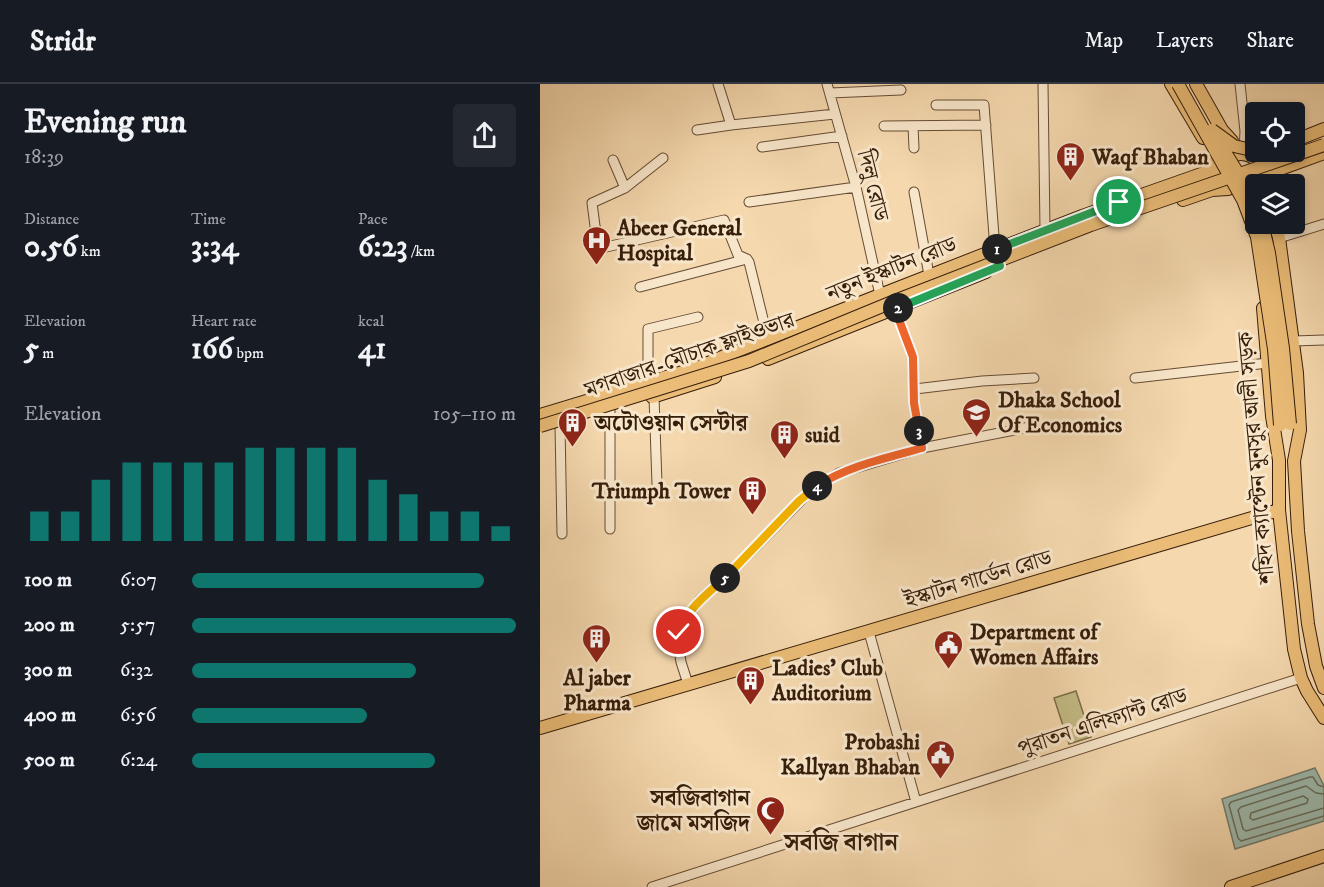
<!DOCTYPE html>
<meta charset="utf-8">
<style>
:root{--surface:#171b24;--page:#242831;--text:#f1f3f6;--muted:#9ea1a6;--line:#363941;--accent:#0f766e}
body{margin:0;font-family:"IM FELL DW Pica","Noto Serif Bengali",serif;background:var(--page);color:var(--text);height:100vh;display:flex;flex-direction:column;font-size:22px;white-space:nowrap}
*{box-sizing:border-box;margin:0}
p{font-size:20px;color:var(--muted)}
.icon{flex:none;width:33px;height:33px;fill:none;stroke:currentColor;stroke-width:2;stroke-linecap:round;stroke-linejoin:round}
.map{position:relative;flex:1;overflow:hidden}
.sheet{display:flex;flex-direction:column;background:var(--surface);width:540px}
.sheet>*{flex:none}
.buttons{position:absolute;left:705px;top:18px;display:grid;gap:12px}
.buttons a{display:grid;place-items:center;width:60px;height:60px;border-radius:6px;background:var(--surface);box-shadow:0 3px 9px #0003;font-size:30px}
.pin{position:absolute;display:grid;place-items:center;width:51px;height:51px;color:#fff;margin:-26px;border:3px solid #fff;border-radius:50%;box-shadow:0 2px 6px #0007}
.km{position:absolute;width:30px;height:30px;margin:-15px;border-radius:50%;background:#222;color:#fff;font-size:16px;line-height:30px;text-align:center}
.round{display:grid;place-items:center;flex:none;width:63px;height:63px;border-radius:6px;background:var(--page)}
.headline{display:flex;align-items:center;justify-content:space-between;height:102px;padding:0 24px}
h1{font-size:33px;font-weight:700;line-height:45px}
.metrics{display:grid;grid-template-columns:repeat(3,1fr);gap:9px;height:102px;padding:6px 24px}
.metrics div{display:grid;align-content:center}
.metrics b{font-size:30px;font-weight:700}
.metrics small{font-size:16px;font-weight:400}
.metrics p{font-size:16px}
.chart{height:168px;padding:12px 24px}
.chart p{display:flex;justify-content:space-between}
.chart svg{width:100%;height:108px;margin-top:6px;stroke:var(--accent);stroke-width:6}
ul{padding:0 24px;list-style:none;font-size:20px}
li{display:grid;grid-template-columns:96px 72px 1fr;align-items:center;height:45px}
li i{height:15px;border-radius:8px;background:var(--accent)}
header{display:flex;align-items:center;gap:36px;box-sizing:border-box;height:84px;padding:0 30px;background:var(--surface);border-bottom:2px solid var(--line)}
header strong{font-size:28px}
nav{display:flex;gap:33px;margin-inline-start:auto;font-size:21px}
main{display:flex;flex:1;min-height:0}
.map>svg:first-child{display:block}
.green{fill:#c4bc85;stroke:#7d6d48;stroke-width:1.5}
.water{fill:#9cb9ad;stroke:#737b6c;stroke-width:1.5}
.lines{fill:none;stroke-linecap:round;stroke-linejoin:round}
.shore{stroke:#696c5c;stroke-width:1.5}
.minor-casing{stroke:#664c34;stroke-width:11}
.major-casing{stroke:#361e0b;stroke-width:14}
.minor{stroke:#f8e6ca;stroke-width:9}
.major{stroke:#eabc77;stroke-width:12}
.major-bridge-casing{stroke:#361e0b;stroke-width:14;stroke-linecap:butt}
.major-bridge{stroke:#eabc77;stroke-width:12}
.split-1-casing{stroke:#fff;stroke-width:12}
.split-2-casing{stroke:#fff;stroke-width:12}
.split-3-casing{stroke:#fff;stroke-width:12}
.split-4-casing{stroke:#fff;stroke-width:12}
.split-5-casing{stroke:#fff;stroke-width:12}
.split-6-casing{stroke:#fff;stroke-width:12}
.split-1{stroke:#22a559;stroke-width:8}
.split-2{stroke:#22a559;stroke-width:8}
.split-3{stroke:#f0652b;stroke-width:8}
.split-4{stroke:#f0652b;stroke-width:8}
.split-5{stroke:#f5b400;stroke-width:8}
.split-6{stroke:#f5b400;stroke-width:8}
.labels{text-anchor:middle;stroke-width:6;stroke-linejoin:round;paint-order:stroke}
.poi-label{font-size:22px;font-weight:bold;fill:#361e0b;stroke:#f8e6ca;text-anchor:start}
.street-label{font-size:22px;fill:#361e0b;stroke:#f8e6ca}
.neighbourhood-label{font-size:24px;font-weight:bold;fill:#361e0b;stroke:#f8e6ca}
</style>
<header>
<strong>Stridr</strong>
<nav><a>Map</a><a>Layers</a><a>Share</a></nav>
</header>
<main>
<section class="sheet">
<div class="headline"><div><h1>Evening run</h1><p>18:39</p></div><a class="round"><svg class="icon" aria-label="share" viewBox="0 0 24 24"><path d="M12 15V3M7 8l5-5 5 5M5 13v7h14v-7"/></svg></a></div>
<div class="metrics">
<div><p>Distance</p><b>0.56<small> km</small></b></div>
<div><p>Time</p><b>3:34</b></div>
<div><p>Pace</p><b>6:23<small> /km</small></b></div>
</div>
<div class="metrics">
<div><p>Elevation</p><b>5<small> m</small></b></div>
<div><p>Heart rate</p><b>166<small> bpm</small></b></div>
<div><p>kcal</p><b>41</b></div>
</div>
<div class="chart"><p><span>Elevation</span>105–110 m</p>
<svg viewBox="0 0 160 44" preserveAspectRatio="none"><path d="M5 44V32M15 44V32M25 44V19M35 44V12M45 44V12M55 44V12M65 44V12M75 44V6M85 44V6M95 44V6M105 44V6M115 44V19M125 44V25M135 44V32M145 44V32M155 44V38"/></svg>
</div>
<ul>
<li><b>100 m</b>6:07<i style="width:90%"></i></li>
<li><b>200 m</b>5:57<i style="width:100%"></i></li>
<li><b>300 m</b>6:32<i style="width:69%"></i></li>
<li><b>400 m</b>6:56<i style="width:54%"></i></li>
<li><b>500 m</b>6:24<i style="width:75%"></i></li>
</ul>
</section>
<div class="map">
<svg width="784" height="803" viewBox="0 0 784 803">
<rect width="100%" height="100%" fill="#f5d8ae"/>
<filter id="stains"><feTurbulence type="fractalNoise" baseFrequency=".00333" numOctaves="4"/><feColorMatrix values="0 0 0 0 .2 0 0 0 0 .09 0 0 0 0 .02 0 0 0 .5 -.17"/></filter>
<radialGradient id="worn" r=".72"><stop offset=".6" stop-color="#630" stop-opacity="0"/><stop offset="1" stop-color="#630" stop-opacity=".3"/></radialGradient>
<!-- green -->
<path class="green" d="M536,607L551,653L529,660L514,614Z"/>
<!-- water -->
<path class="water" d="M775,684L784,702V737L695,765L682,715Z"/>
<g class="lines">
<!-- shore -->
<path class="shore" d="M784,703L778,701L773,693H770L691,718L689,721L698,754L701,757L784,732
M784,710L776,709L766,702L701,723L698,726L703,745L706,747L784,724
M763,712L768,715L767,719L713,736L710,734L711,729Z"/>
<defs>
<path id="minor" d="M178,0L191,41L295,30
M287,0L316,103L340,211
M503,0L505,146
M700,0L705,47L704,69
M290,9L361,6
M396,21H444L455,165
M344,42L446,41
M373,42L374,64
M157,46L191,41
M222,63L302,52
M123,74L85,104L52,119L55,142L62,164L184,136L198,171L207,175L209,178L228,255
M73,76L85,104
M374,108L389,191
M209,118L316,103
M739,154L784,140
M100,203L207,175
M355,225L373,273L374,319L382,364
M754,257L784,256
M595,294L728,279
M108,299V245L158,233
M375,305L442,297L494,294
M114,313L117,400
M70,326V445
M20,341L22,450
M329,548L376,718
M148,600L141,578L138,560L142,539L160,516L197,482L272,405L299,389L382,364L495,342
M112,803L761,594"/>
<path id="major" d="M631,0L663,54
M656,0L682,46L692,57
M754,57L784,45
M682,82C696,57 732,75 718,100
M721,92L784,69
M643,116L672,106L688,105
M735,140L739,154L757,289L760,346L754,377L758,447L768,540L776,582L784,604
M723,224L732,332L739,376V426L754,565L761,594L767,607L784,634
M228,275L446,188
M112,313L175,293
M0,331L159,283L189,270L542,132L681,83L675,74
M0,644L739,426
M691,803L784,772"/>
</defs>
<!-- minor casing -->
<use href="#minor" class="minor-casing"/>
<!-- major casing -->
<use href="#major" class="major-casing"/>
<!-- minor -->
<use href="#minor" class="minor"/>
<!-- major -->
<use href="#major" class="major"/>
<defs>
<path id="major-bridge" d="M638,0L703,116L717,153L734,265L740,341
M672,46L694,62L716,67
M680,60L716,119
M722,140L729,169L743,264L750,340
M0,342L209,277L357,216L551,141L784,61"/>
</defs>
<!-- major-bridge casing -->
<use href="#major-bridge" class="major-bridge-casing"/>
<!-- major-bridge -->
<use href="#major-bridge" class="major-bridge"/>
</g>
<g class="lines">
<defs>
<path id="split-1" d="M457,165L579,118"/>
<path id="split-2" d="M358,224L460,182L455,165H457"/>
<path id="split-3" d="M358,224L355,225L373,273L374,319L379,347"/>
<path id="split-4" d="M277,402C308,382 346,374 382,364L379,347"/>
<path id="split-5" d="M185,494L259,417L277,402"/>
<path id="split-6" d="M139,548C146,526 168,509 185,494"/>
</defs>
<!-- split-1 casing -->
<use href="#split-1" class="split-1-casing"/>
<!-- split-2 casing -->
<use href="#split-2" class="split-2-casing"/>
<!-- split-3 casing -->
<use href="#split-3" class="split-3-casing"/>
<!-- split-4 casing -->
<use href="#split-4" class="split-4-casing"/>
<!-- split-5 casing -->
<use href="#split-5" class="split-5-casing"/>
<!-- split-6 casing -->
<use href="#split-6" class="split-6-casing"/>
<!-- split-1 -->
<use href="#split-1" class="split-1"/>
<!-- split-2 -->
<use href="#split-2" class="split-2"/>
<!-- split-3 -->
<use href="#split-3" class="split-3"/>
<!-- split-4 -->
<use href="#split-4" class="split-4"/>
<!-- split-5 -->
<use href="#split-5" class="split-5"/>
<!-- split-6 -->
<use href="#split-6" class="split-6"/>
</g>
<!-- icons -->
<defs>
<symbol id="building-pin" viewBox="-11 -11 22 30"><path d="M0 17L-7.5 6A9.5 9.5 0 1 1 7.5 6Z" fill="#8f2418" stroke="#f8e6ca"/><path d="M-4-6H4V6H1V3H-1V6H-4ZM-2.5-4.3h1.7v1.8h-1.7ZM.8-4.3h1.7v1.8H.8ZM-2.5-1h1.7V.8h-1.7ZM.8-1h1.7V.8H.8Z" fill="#fff"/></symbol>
<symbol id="hospital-pin" viewBox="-11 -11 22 30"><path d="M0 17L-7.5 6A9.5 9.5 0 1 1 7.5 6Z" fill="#8f2418" stroke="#f8e6ca"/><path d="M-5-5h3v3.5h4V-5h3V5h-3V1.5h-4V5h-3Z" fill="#fff"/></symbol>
<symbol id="school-pin" viewBox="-11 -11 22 30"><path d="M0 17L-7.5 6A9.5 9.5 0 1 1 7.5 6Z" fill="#8f2418" stroke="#f8e6ca"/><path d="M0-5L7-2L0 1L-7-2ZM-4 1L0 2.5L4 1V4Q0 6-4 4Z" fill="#fff"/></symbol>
<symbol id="civic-pin" viewBox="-11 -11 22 30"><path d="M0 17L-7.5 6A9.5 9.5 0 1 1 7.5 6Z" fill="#8f2418" stroke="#f8e6ca"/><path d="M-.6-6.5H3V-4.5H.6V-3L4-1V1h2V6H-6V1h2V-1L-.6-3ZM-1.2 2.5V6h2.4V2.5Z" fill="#fff"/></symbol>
<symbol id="mosque-pin" viewBox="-11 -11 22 30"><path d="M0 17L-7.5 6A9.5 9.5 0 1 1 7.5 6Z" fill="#8f2418" stroke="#f8e6ca"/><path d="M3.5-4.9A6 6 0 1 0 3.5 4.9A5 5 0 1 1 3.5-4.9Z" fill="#fff"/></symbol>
</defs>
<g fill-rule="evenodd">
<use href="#building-pin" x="514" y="56" width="33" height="45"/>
<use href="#hospital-pin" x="40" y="140" width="33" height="45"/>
<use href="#school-pin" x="420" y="312" width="33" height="45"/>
<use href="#building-pin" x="16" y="322" width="33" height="45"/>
<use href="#building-pin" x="228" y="334" width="33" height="45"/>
<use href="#building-pin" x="196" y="390" width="33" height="45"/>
<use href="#building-pin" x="40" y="538" width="33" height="45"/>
<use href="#civic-pin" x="392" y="544" width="33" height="45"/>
<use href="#building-pin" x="194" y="580" width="33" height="45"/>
<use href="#civic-pin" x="384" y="654" width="33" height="45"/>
<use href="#mosque-pin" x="214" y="710" width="33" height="45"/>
</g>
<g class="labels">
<!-- poi labels -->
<g class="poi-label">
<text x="552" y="80">Waqf Bhaban</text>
<text x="77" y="151">Abeer General<tspan x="77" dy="25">Hospital</tspan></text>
<text x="458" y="323">Dhaka School<tspan x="458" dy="25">Of Economics</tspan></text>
<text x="54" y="346">অটোওয়ান সেন্টার</text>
<text x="265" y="358">suid</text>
<text x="191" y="414" text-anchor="end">Triumph Tower</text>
<text x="430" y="555">Department of<tspan x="430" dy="25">Women Affairs</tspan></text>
<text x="232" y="591">Ladies' Club<tspan x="232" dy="25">Auditorium</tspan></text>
<text x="57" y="601" text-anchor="middle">Al jaber<tspan x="57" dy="25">Pharma</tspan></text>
<text x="380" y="665" text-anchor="end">Probashi<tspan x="380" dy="25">Kallyan Bhaban</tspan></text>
<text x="210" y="721" text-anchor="end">সবজিবাগান<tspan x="210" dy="25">জামে মসজিদ</tspan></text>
</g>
<!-- street labels -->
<g class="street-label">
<text transform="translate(334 101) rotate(76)" y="8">দিলু রোড</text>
<text transform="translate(351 184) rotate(-22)" y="8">নতুন ইস্কাটন রোড</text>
<text transform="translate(149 270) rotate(-19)" y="8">মগবাজার-মৌচাক ফ্লাইওভার</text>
<text transform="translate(715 374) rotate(-95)" y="8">শহিদ ক্যাপ্টেন মুনসুর আলী সড়ক</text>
<text transform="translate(438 494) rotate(-17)" y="8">ইস্কাটন গার্ডেন রোড</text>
<text transform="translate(562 637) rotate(-18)" y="8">পুরাতন এলিফ্যান্ট রোড</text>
</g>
<!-- neighbourhood labels -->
<g class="neighbourhood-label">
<text x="301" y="766">সবজি বাগান</text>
</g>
</g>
<rect width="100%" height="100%" filter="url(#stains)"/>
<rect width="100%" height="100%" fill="url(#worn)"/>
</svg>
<div class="buttons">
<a><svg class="icon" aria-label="locate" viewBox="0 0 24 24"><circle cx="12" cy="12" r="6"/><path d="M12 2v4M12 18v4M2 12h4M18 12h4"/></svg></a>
<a><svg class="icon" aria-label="layers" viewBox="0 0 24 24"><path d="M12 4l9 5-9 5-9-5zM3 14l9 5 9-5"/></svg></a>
</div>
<div class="pin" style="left:579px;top:118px;background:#1e9e55"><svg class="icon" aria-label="arrive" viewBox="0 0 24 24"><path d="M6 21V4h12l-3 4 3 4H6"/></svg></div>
<div class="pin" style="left:139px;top:548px;background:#d93025"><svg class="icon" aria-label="check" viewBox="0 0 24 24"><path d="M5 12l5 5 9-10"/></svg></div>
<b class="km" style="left:457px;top:165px">1</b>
<b class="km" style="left:358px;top:224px">2</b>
<b class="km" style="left:379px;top:347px">3</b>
<b class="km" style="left:277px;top:402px">4</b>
<b class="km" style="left:185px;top:494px">5</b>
</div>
</main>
